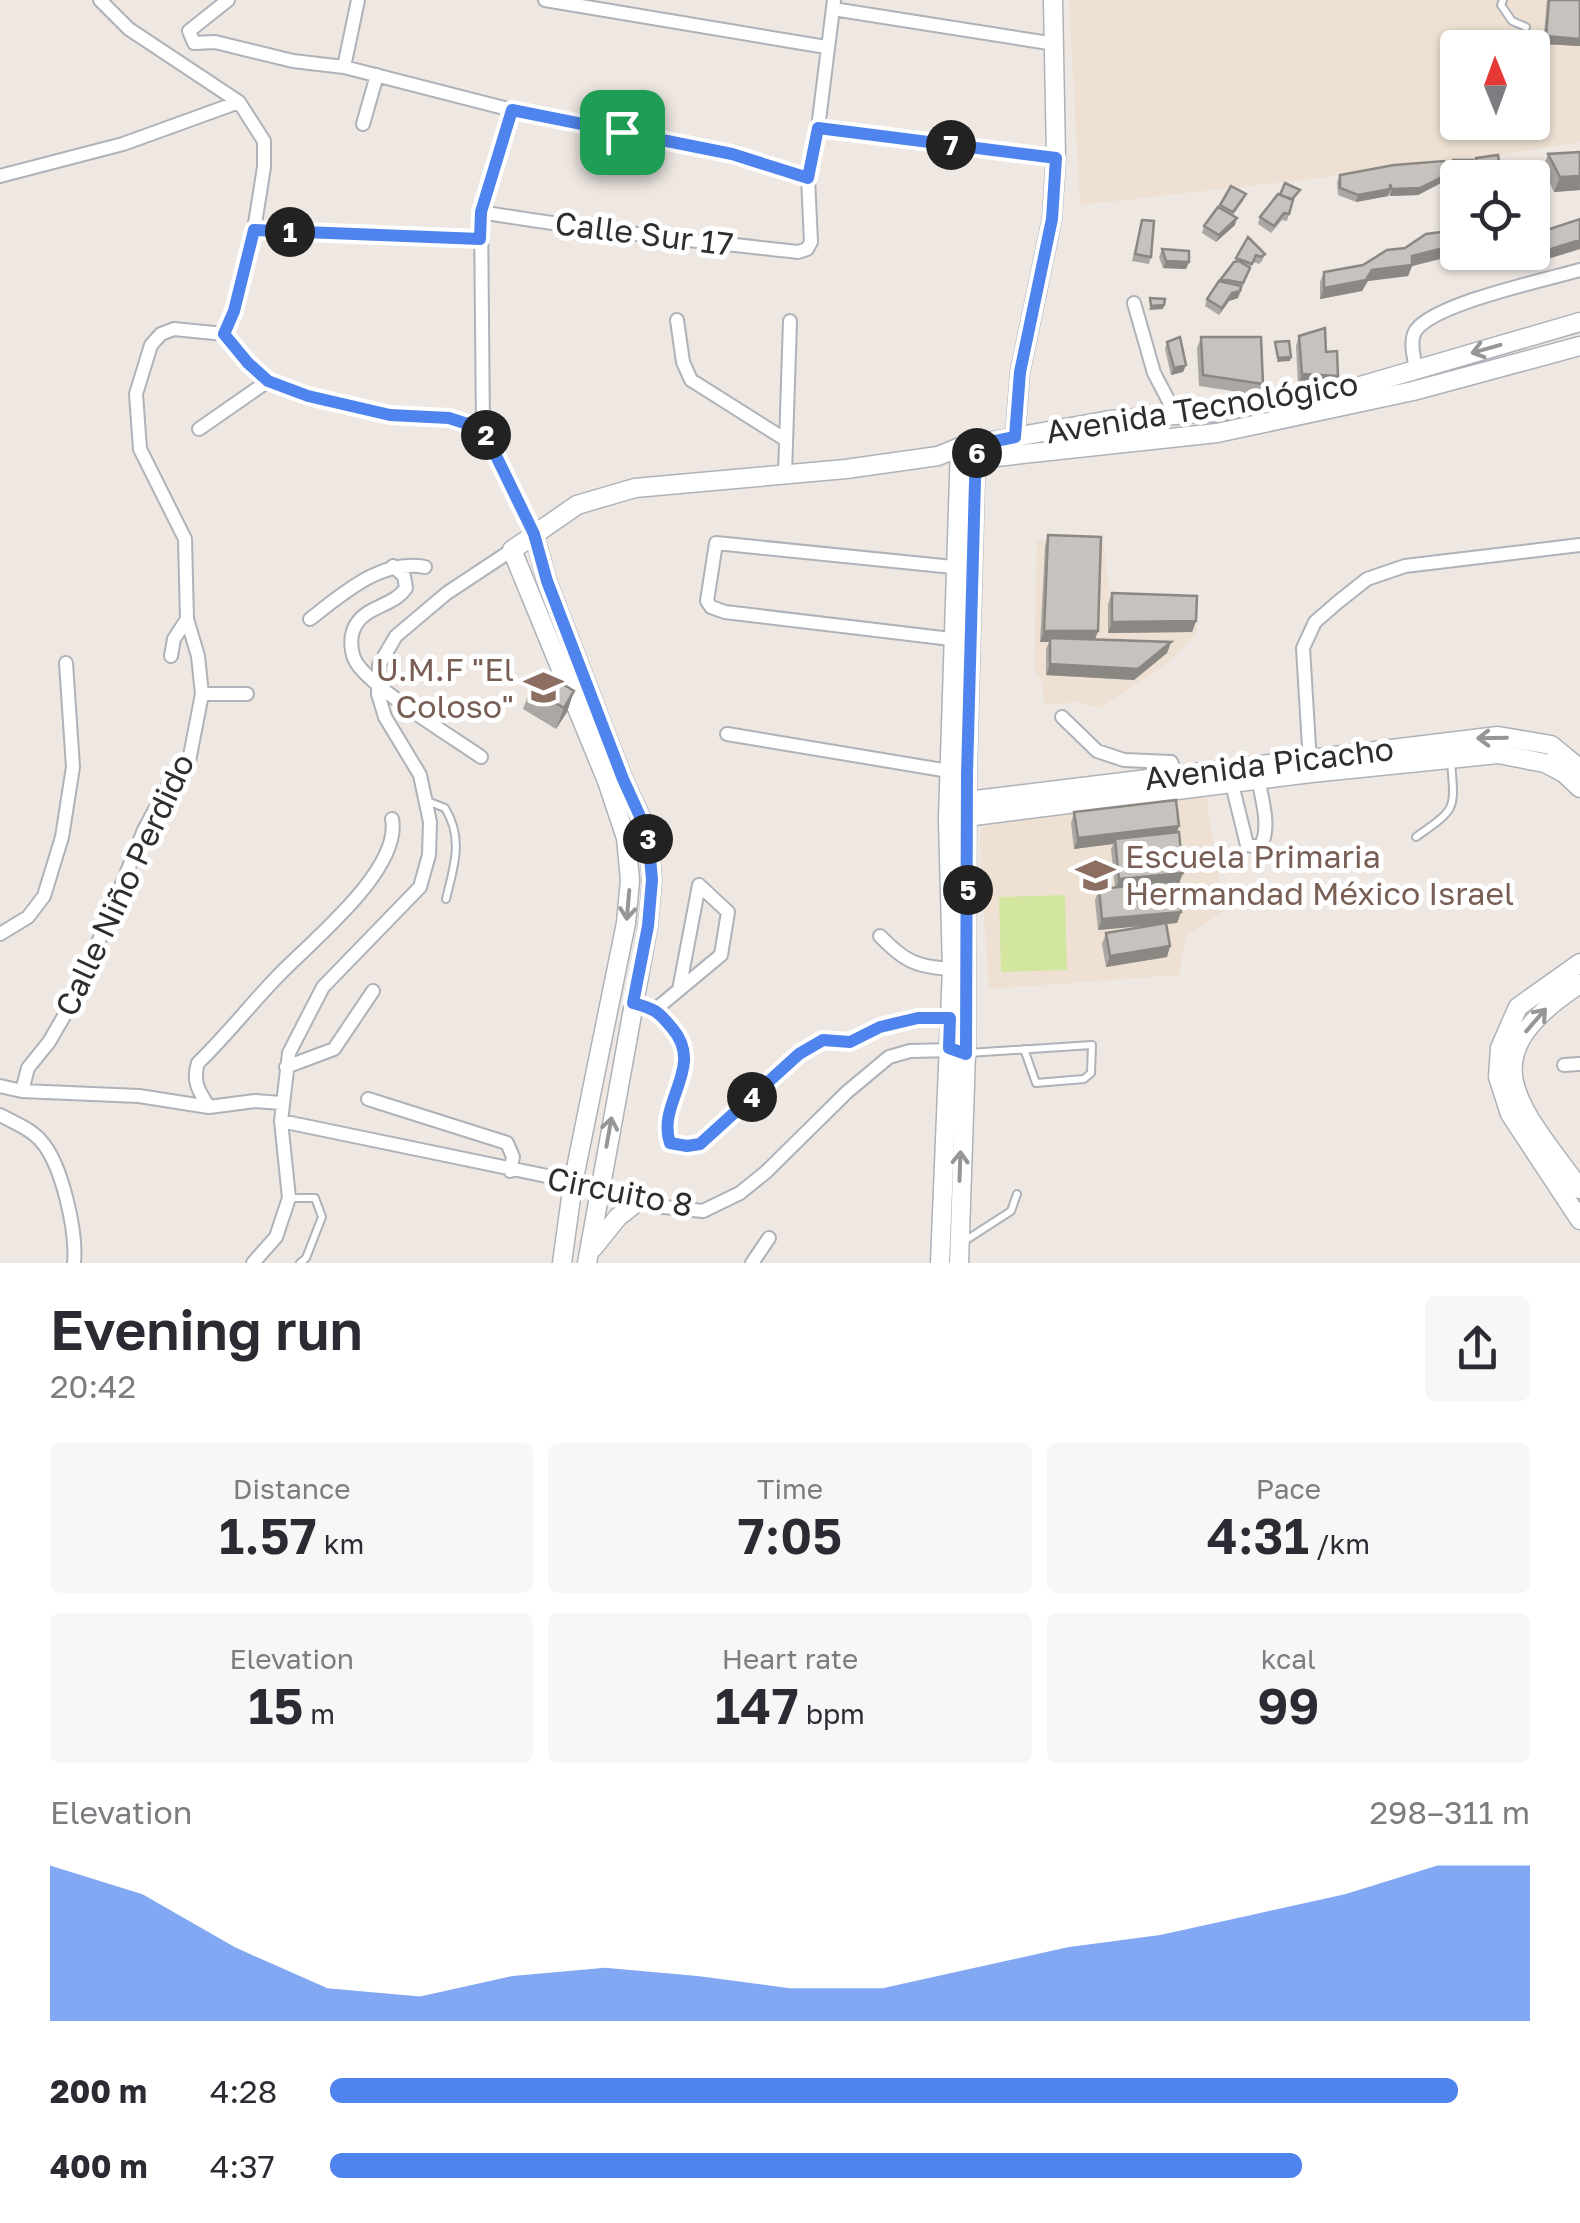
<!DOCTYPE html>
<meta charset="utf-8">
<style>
:root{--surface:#fff;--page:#f7f7f7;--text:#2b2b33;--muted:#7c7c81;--accent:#4f84ee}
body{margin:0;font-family:"Golos Text",sans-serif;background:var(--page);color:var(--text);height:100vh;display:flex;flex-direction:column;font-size:38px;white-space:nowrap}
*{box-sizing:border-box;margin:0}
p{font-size:32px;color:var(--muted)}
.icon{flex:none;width:55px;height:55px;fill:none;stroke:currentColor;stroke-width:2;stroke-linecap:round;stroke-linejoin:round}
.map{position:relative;height:1263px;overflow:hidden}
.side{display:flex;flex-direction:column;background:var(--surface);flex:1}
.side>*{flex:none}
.needle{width:65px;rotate:359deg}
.fabs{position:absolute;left:1440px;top:30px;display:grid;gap:20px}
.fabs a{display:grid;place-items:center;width:110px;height:110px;border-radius:10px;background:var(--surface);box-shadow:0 2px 8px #0004;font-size:50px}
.pin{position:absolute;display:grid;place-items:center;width:85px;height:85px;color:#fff;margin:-42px;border-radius:20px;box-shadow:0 5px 15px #0006}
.km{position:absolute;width:50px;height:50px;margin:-25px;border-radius:50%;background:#222;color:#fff;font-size:28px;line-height:50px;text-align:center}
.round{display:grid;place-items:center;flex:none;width:105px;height:105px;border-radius:10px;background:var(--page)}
.headline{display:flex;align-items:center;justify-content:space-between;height:170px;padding:0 50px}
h1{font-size:55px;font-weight:600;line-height:75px}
.stats{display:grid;grid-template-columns:repeat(3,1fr);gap:15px;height:170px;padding:10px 50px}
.stats div{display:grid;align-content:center;border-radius:10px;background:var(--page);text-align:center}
.stats b{font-size:50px;font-weight:600}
.stats small{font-size:28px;font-weight:400}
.stats p{font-size:28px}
.chart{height:280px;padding:20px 50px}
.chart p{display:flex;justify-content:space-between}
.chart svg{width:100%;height:180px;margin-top:10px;fill:var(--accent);opacity:.7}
ul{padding:0 50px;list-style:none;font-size:32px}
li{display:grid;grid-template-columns:160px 120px 1fr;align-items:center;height:75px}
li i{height:25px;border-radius:12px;background:var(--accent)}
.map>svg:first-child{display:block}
.education{fill:#eee1d3;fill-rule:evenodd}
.pitch{fill:#d2e6a0}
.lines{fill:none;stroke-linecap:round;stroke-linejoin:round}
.lane-casing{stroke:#aeb2b9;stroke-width:10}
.street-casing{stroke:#aeb2b9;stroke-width:16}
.secondary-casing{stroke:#aeb2b9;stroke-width:21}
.lane{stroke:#fff;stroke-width:6}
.street{stroke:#fff;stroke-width:12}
.secondary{stroke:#fff;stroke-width:18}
.wall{fill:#aba7a3}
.shaded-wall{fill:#8b8884}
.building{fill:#c7c2bd;stroke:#8b8884;stroke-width:2.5}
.oneway{stroke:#969696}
.route-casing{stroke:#fff;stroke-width:20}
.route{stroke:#4f84ee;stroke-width:12}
.labels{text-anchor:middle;stroke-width:10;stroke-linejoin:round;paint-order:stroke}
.street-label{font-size:32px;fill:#2e2e2e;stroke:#fff}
.education-label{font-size:32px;fill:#785e54;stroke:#fff;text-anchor:end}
</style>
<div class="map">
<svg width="1580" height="1263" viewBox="0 0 1580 1263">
<rect width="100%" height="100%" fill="#eee7e2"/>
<!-- education -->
<path class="education" d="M1069,0H1580V142L1444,164L1080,205ZM1458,48H1532V122H1458Z
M1037,540L1104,543L1109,592L1196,599L1197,633L1168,663L1100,708L1078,702L1045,705L1041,680L1034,672Z
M1205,789L1224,911L1186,936L1179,975L989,989L979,837L985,824Z"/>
<!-- pitch -->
<path class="pitch" d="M1065,895L1067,970L1001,972L999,897Z"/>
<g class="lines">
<defs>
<path id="lane" d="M1503,0L1501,5L1512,21L1526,27
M427,801L445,808C464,839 454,866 446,899
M1416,837C1457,808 1455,811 1451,761
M968,1053L1092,1045L1091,1073L1084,1079L1036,1083L1024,1049
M290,1198H315L322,1217L306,1258L300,1263
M963,1242L1011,1211L1017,1194"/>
<path id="street" d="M100,0L129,29L239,102L264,141V167L254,230L234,311L224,334
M228,0L189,31L194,43L215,42L293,61L344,67L512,110L732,154L808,178
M545,0L826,47
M833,9L1055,44
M344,67L358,0
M512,110L481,212L483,429L534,534
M363,124L377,75
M818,128L1056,157
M0,176L123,144L239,102
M481,212C586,230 692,240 798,252L807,249L811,242L808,178L818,128L834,0
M254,230L480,239
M1134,303L1154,373L1176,415
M677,320L683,362L691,380L786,440
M224,334L248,363L268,381L308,396L390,415L449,418L483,429
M1416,369C1414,357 1409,341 1416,330C1436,303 1545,280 1580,270
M199,429L268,381
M785,474L790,321
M393,566L404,576L406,588C393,608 362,605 353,631C350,639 351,654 356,662C370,687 454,738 481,757
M310,619C344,593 381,559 425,567
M951,639L725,612L711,607L707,601L716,543L953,567
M171,656L174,639L187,619
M202,694H247
M1062,717L1097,751L1124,760L1171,762L1177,775
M727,734L955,772
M1310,763L1303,648L1315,622L1338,602L1367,579L1405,566L1580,545
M1230,776L1247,845L1260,847C1272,828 1261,796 1257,774
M0,934L28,917L44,896L62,837L73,767L66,663
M880,936C905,962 917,967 952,969
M679,990L699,885
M633,1003C653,1008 659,1013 672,1028C705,1067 656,1103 670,1143L687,1146L700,1144L799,1054L823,1040L851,1042L879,1027L918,1018H950
M656,1009L721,955L728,912L699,885
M1564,1065L1580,1064
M286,1067L334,1049L373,991
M0,1086L22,1091L139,1096L209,1107L255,1101L281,1103
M22,1091L28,1068L49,1042L78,992L144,830L167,787L189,761L202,694L198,656L187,619L185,539L140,449L136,394L151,345L161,334L174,329L224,334
M368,1099L507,1143L513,1157L510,1171
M209,1107C199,1092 192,1081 198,1063C226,1036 250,1005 277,977C310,942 402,870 392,819
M0,1115C13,1122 31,1129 41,1141C62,1164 77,1232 74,1263
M281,1121L600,1187L664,1207L703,1211L740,1193L766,1172L847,1092L889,1057L910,1051L954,1050
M253,1263L276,1237L289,1198L281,1121L289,1053L323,987L420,887L429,855L430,822L420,775L385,717L378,694L379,665L396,636L447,593L512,550
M752,1263L769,1238"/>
<path id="secondary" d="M1015,437L1020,372L1052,219L1056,157L1053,0
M968,460L1217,433L1413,391L1580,346
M534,534L547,581L623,779L648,833L652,880L648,926L587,1263
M959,802L1498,736L1551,745L1580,769
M958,818L1311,773L1498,754L1545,763L1564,773L1580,788
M1580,963L1518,1007L1500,1048L1498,1077L1510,1114L1580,1220
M1580,984C1466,1058 1518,1103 1580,1189
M593,1248L618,1217L641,1199
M562,1263L573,1183L626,923L630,880L626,838L607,781L512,550L577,505L635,488L846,469L938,456L960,447L1110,420L1214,412L1350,389L1580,322
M940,1263L952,969L948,819L960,447
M959,1263L966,1054L967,774L976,445"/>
</defs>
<!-- lane casing -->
<use href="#lane" class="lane-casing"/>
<!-- street casing -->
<use href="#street" class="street-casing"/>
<!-- secondary casing -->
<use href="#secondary" class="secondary-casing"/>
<!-- lane -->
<use href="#lane" class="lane"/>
<!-- street -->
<use href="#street" class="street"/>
<!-- secondary -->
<use href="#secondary" class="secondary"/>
</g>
<!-- wall -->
<path class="wall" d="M1547,0H1580V46L1543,44Z
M1580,152V190L1554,192L1543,168L1548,154Z
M1476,158L1500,168L1498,176L1492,178H1458L1450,184L1451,168L1453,160L1474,164Z
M1340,175L1444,176L1441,183L1418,195L1390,196L1389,194L1388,196L1356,202L1338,195L1337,182Z
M1231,186L1246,194L1243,201L1233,215L1235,225L1216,242L1202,233L1204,226L1219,208Z
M1298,194L1293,200L1287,221L1282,220L1271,233L1258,224L1260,217Z
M1580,219V249L1511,270L1505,252H1532Z
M1142,220L1151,257L1149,264L1132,261Z
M1248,237L1265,254L1262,261L1259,264L1253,262L1238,298L1229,301L1219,315L1205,306L1207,299L1234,262Z
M1452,246L1448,257L1412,266L1408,276L1368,281L1362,291L1320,299V282L1324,272L1363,265L1405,248Z
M1162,249L1189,262L1186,269L1163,268L1159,257Z
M1299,336L1326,352L1338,376L1334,386L1298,385L1296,346Z
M1201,337L1263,384L1259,395L1199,386L1197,348Z
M1167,342L1186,365L1183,372L1171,375L1165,349Z
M1048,535L1098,631L1095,639L1171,642L1167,653L1134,680L1046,675V649L1049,642H1040L1045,546Z
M1112,593L1196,621L1192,632L1108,633V604Z
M531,688L574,691L567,712L556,729L523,709Z
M1074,812L1179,826L1177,832L1178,884L1181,912L1177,923L1167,924L1170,946L1167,957L1106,967L1102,944L1106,933L1157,924L1098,930L1095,900L1099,889L1115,888L1111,849L1113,844L1074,849L1071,823Z"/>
<!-- shaded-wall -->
<path class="shaded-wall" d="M1546,36L1580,39V46L1543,44Z
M1500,168L1498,176L1492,178H1478Z
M1444,176L1441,183L1418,195L1390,196L1392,189Z
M1580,176V190L1554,192L1560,177Z
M1453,177L1458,178V185L1450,184Z
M1390,189L1388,196L1356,202L1358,195Z
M1237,218L1235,225L1216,242L1219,235Z
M1580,240V249L1511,270L1515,260Z
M1452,246L1448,257L1412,266L1408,276L1368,281L1362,291L1320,299L1324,288L1412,256Z
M1166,261L1189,262L1186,269L1163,268Z
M1240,291L1238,298L1229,301L1219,315L1222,308L1232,293Z
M1164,305L1163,309L1149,310L1151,306Z
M1291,357L1290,361L1277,362L1278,358Z
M1186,365L1183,372L1171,375L1174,368Z
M1302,374L1338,376L1334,386L1298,385Z
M1196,621L1192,632L1108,633L1112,622Z
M1044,631H1098L1094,642L1050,638L1049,642H1040Z
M1171,642L1167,653L1134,680L1046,675L1050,664Z
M574,691L567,712L556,729L564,708Z
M1179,826L1175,836L1115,839L1113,844L1074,849L1078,838Z
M1183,873L1179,884L1115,890L1119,879Z
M1181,912L1177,923L1098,930L1102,919Z
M1170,946L1167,957L1106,967L1110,956Z"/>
<!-- building -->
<path class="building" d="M1549,0H1580V39L1546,36Z
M1580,152V176L1560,177L1548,154Z
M1498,155L1500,168L1478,176L1476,158Z
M1453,160H1473L1475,178L1453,177Z
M1444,161V176L1420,188L1392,189L1390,184V189L1358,195L1340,188V175L1394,165Z
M1285,183L1300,190L1292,199L1280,195Z
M1231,186L1246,194L1233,212L1220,205Z
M1278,194L1293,200L1289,214L1284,213L1274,226L1260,217Z
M1218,207L1237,218L1219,235L1204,226Z
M1580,219V240L1515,260L1512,252H1532V235Z
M1142,220L1154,221L1151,257L1135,254Z
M1441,232L1449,235L1452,246L1412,256V265L1372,270L1366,280L1324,288V272L1363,265L1387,250L1405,248L1426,234Z
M1248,237L1265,254L1261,257L1256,255L1252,264L1236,258Z
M1162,249L1189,251V262L1166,261Z
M1239,261L1250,268L1243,283L1221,279L1234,262Z
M1219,281L1241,286L1240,291L1232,293L1222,308L1207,299Z
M1150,298L1165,299L1164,305L1151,306Z
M1325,328L1326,352L1337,351L1338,376L1302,374L1299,336Z
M1180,337L1186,365L1174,368L1167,342Z
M1201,337H1261L1263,384L1203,375Z
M1289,341L1291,357L1278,358L1275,342Z
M1048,535L1101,537L1098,631H1044Z
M1112,593L1197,596L1196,621L1112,622Z
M1050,638L1171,642L1138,669L1050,664Z
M541,671L574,691L564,708L531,688Z
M1176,800L1179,826L1078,838L1074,812Z
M1179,832L1183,873L1119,879L1115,839Z
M1178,881L1181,912L1102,919L1099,889Z
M1166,923L1170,946L1110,956L1106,933Z"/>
<!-- one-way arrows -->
<defs><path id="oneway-shaft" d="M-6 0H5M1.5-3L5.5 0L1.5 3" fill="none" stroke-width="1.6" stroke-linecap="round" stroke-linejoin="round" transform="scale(2.5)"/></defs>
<g class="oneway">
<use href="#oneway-shaft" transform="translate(1486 349) rotate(164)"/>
<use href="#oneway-shaft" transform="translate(1492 738) rotate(179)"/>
<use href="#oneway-shaft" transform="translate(628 905) rotate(95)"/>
<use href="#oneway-shaft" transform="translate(1536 1020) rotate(-49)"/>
<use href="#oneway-shaft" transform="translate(609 1132) rotate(-80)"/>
<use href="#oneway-shaft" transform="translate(960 1166) rotate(-88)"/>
</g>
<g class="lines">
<defs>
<path id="route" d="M512,110L732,154L808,178L818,128L1056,158L1052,219L1020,372L1015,437L976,445L967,774L966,1054L949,1048L950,1018H918L880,1027L850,1042L823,1040L799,1054L700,1144L687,1146L670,1143C656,1103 706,1067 672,1028C658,1011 655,1009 633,1003L648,926L652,880L648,834L623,779L547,581L534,534L483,429L449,418L390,415L308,396L268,381L248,363L224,334L234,311L254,230L480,239L481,212Z"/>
</defs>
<!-- route casing -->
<use href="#route" class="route-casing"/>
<!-- route -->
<use href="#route" class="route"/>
</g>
<!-- icons -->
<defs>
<symbol id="school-bare" viewBox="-9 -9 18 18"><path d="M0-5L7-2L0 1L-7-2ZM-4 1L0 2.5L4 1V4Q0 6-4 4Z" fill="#8d6e63" stroke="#fff" stroke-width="2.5" paint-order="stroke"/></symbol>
</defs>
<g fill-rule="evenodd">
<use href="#school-bare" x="516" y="660" width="55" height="55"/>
<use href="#school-bare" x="1068" y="848" width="55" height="55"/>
</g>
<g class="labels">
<!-- street labels -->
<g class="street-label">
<text transform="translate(644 234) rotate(7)" y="11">Calle Sur 17</text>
<text transform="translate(1202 408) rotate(-9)" y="11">Avenida Tecnológico</text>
<text transform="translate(1269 764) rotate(-7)" y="11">Avenida Picacho</text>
<text transform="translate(125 885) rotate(-65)" y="11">Calle Niño Perdido</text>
<text transform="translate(620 1192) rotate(11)" y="11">Circuito 8</text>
</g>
<!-- education labels -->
<g class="education-label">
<text x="514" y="681">U.M.F "El<tspan x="514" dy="37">Coloso"</tspan></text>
<text x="1125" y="868" text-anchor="start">Escuela Primaria<tspan x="1125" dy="37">Hermandad México Israel</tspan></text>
</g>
</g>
</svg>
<div class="fabs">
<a><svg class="needle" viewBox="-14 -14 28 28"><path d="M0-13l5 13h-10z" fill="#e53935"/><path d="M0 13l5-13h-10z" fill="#7c7c81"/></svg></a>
<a><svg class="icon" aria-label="locate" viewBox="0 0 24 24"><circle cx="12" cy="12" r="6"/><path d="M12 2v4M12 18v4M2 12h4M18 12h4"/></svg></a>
</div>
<div class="pin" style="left:622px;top:132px;background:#1e9e55"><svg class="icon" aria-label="arrive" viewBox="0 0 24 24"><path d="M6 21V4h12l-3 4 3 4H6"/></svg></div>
<b class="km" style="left:290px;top:232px">1</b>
<b class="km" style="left:486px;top:435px">2</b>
<b class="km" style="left:648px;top:839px">3</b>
<b class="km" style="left:752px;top:1097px">4</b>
<b class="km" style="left:968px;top:890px">5</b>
<b class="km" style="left:977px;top:453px">6</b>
<b class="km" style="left:951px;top:145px">7</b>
</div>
<section class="side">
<div class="headline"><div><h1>Evening run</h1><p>20:42</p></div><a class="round"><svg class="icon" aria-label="share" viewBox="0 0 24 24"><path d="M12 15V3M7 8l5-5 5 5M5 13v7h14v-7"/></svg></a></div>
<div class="stats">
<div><p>Distance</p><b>1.57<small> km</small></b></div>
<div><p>Time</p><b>7:05</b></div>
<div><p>Pace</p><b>4:31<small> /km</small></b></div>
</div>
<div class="stats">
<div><p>Elevation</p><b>15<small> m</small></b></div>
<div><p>Heart rate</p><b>147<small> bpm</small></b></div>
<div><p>kcal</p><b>99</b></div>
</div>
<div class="chart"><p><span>Elevation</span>298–311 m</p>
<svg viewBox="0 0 160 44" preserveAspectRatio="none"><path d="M0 44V6L10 13L20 26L30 36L40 38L50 33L60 31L70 33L80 36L90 36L100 31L110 26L120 23L130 18L140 13L150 6L160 6V44z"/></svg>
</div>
<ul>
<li><b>200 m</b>4:28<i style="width:94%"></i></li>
<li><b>400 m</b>4:37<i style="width:81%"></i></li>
</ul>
</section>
